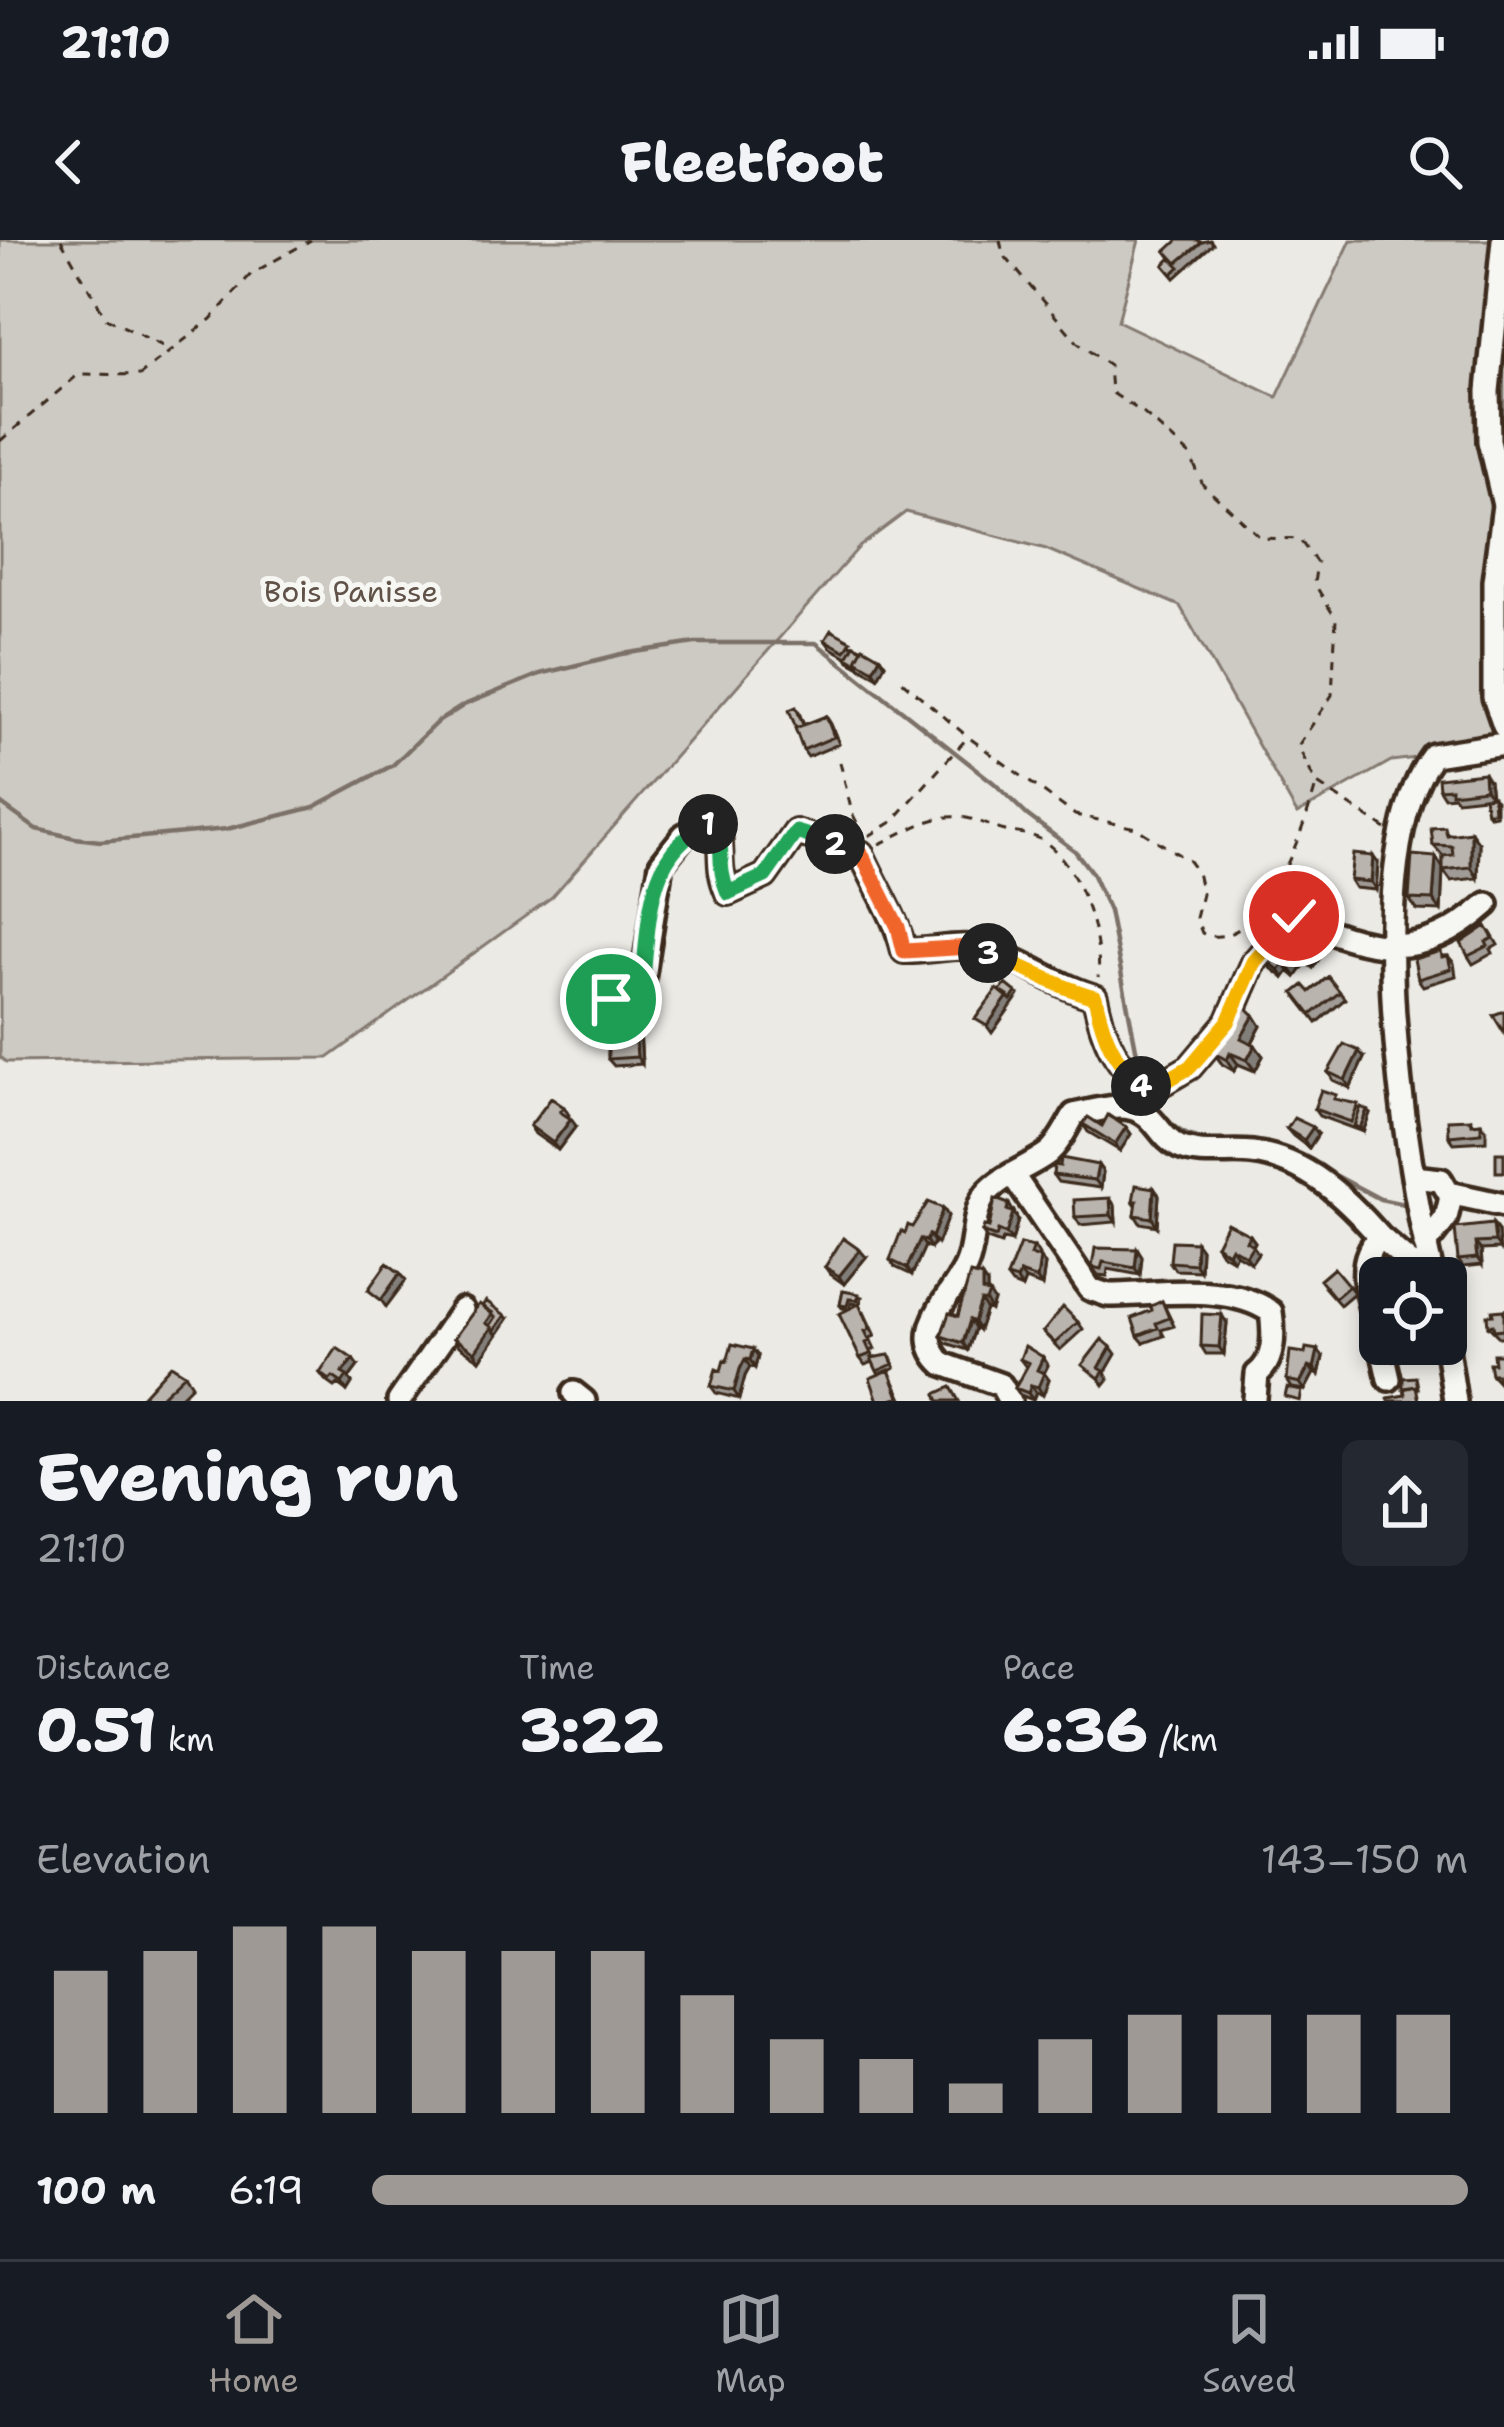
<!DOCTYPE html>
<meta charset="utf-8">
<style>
:root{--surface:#171b24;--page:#242831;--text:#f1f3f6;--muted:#9ea1a6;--line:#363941;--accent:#9f9995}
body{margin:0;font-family:"Shantell Sans",sans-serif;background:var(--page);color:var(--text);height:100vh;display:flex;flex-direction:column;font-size:45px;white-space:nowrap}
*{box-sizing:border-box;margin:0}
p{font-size:39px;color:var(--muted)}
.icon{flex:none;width:66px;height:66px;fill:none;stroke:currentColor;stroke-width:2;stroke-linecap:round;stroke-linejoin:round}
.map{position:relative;height:1161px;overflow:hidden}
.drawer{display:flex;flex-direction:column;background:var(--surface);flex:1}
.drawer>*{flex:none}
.controls{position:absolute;left:1359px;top:1017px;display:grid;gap:24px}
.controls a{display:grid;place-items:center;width:108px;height:108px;border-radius:18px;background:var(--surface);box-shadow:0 6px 18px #0003;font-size:60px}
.pin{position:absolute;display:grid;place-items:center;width:102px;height:102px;color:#fff;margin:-51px;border:6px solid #fff;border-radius:50%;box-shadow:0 3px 12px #0007}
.km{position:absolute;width:60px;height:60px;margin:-30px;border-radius:50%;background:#222;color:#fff;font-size:33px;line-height:60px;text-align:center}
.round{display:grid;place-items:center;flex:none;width:126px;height:126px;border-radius:18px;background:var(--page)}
.overview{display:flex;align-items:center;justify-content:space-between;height:204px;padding:0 36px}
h1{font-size:66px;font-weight:800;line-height:90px}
.figures{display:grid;grid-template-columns:repeat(3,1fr);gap:18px;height:204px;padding:12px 36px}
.figures div{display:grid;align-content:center}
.figures b{font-size:60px;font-weight:800}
.figures small{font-size:33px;font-weight:400}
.figures p{font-size:33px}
.chart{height:336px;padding:24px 36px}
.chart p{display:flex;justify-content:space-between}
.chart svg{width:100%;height:216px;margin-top:12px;stroke:var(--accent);stroke-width:6}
ul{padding:0 36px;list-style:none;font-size:39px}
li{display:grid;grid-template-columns:192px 144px 1fr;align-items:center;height:90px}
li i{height:30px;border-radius:15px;background:var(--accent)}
.status{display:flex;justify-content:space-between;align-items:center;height:84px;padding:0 60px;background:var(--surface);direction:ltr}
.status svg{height:33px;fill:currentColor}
header{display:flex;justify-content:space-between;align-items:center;height:156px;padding:0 36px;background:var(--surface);font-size:54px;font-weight:800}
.dock{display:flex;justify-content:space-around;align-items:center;height:168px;border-top:3px solid var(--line);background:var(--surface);font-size:33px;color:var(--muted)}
.dock a{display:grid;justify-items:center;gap:6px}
.dock .active{color:var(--accent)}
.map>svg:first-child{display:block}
.green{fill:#cdcac4;stroke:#847a71;stroke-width:3}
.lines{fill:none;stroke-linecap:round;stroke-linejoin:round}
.stream{stroke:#7c7167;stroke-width:4.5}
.minor-casing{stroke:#3b2a1e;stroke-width:30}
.path{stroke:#3b2a1e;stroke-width:3;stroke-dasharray:9 9;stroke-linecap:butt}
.minor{stroke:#f6f6f2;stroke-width:21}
.wall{fill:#a09b96;stroke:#3b2a1e;stroke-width:3}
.shaded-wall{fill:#827e7a;stroke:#3b2a1e;stroke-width:3}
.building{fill:#bab4ae;stroke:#3b2a1e;stroke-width:3}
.split-1-casing{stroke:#fff;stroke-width:24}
.split-2-casing{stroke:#fff;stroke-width:24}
.split-3-casing{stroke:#fff;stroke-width:24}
.split-4-casing{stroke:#fff;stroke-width:24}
.split-5-casing{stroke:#fff;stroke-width:24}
.split-1{stroke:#22a559;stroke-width:15}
.split-2{stroke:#22a559;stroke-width:15}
.split-3{stroke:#f0652b;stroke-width:15}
.split-4{stroke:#f5b400;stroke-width:15}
.split-5{stroke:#f5b400;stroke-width:15}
.labels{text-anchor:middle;stroke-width:10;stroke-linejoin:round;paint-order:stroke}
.park-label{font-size:30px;fill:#605248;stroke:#f6f6f2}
</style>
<div class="status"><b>21:10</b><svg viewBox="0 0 49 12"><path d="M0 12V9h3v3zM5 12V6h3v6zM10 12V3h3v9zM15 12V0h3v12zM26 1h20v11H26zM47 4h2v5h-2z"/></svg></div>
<header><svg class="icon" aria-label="back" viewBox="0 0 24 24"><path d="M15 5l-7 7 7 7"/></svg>Fleetfoot<svg class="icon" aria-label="search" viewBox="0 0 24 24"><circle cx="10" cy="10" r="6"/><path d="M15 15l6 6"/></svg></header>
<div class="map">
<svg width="1504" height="1161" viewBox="0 0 1504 1161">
<rect width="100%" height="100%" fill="#ebeae5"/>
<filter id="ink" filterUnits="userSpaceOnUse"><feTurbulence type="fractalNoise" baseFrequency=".00833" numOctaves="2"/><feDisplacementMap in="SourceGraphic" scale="24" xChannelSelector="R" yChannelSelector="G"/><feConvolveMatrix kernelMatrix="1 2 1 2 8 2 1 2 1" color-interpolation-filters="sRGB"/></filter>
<g filter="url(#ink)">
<!-- green -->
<path class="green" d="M0,0H1139L1118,81L1277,157L1351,0H1504V508L1391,521L1297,574L1180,366L1046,309L906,272L859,307L552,657L328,818L6,822L0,817Z"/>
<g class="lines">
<!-- stream -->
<path class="stream" d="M0,563L36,589L75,598L100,601L227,589L314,567L393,525L436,483L464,465L540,434L622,414L695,403H816L994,543L1027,575L1075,611L1092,633L1109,671L1141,834
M1152,861C1193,924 1227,887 1284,910
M1301,917L1380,959L1404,964"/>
<defs>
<path id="minor" d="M1503,0L1488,151L1489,201L1504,265L1494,341V457L1504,486
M611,759L642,746L661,624L684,595L716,580C725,610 715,625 728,653L765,636L796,592L861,613C875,646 896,676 904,711C926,712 950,705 971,707C1015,712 1053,746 1095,757C1104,802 1114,820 1147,852L1190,827L1228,782L1254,722L1294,676C1369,711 1420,724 1487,664
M1012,934L1090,1049L1108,1055C1158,1055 1229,1042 1271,1072C1274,1092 1275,1121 1257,1134L1255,1159
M1413,937L1441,940L1451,957L1446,978L1425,1005
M1449,953L1504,965
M1433,1038C1405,919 1356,617 1433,515L1504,504
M1380,1101C1372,1067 1350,1023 1380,997L1410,1023L1431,1030
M1446,1102L1455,1161
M1381,1104L1389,1139
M574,1153L584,1161
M399,1161L462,1070
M1010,1161L1001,1145L943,1124C908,1092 953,1056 966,1026C976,1004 971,973 986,954C1002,935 1028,928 1048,913C1059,904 1067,887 1074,875C1097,870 1126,860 1146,875C1159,885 1163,899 1179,907C1202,917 1228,910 1252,913C1306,919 1346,958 1380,997"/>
</defs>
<!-- minor casing -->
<use href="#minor" class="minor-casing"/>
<!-- path -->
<path class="path" d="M61,0L106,78L169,109
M1000,0L1003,14L1078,103L1109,125L1111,152L1143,173L1190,215L1203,245L1261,298L1299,299L1317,323L1314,343L1336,379L1332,455L1298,506L1316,543L1386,589
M0,201L79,134L140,135L211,79L251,34L311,0
M902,441L968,497L1075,575L1136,588L1189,621L1197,632L1202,654L1196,678L1202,693C1260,718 1305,587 1316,545
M840,522L852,573L863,594
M869,596L892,582L968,497
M879,604C899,595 925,579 948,577C968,575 982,583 1001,590C1012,593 1027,593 1038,598C1077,617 1103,696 1098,737"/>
<!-- minor -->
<use href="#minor" class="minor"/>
</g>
<!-- wall -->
<path class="wall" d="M1210,0L1213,4L1175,38L1164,25L1171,18L1166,11Z
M825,400L854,405L880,417L885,424L878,437L849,421L847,417L831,408Z
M798,470L804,485L826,476L831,484L839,504L808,517L803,510Z
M1489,541L1491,556L1496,560V575L1490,576L1487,572L1484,557L1457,560L1454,556L1444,557L1439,549Z
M1450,594L1479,603L1478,638L1451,641L1443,630L1441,671L1417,670L1409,659L1443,628V616L1433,605Z
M1378,623L1376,650L1355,648L1350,640Z
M1290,693L1319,719L1313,728L1306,723L1296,737L1289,731L1284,738L1271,728L1266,720Z
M1491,693L1498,705L1491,709L1493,713L1473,724L1468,716Z
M1444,716H1448L1454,723L1456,736L1423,746L1418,739Z
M1328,737L1345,759L1317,783L1294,753L1310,752Z
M1243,773L1254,775L1261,786L1252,803L1263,816L1255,831L1238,824L1234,831L1222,824L1214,813Z
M628,782L640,790L642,824L614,826L608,819Z
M1364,818L1350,848L1333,840L1328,832Z
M1339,860L1370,873L1363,892L1319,876L1314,869Z
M564,867L569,875L568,877L576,886L558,910L535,894L530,886Z
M1471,879L1474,884L1481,883L1486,890V901L1454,903L1449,896Z
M1083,884L1126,887L1131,894L1120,911L1088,892Z
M1287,889L1318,894L1309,908L1293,896Z
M1098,925L1103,932L1101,948L1058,942L1053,935Z
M1154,948L1159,955L1157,986L1140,983L1135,975L1137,966L1133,961Z
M1115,966L1116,982L1080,985L1075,977Z
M943,968L948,976L937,1004L934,1002L931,1008L925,1006L912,1035L895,1027L890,1020L905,993L912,987Z
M1014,971L1018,980L1012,1001L1003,999L1001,1004L987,999L982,992Z
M1493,984L1498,991L1500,1009L1481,1010L1482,1025L1463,1027L1458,1020Z
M1250,995L1255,1002L1253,1006L1258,1013L1251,1023L1236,1014L1233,1020L1221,1013L1216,1005Z
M1196,1002L1201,1009L1200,1031L1175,1030L1170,1022Z
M1034,1007L1039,1015L1038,1017L1045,1025L1042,1046L1025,1040L1022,1048L1012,1044L1007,1037Z
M1137,1009L1142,1017L1140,1035L1108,1029L1107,1036L1098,1035L1092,1027Z
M866,1017L844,1044L830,1034L825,1027Z
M987,1044V1053L994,1061L991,1070L986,1069L979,1090L975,1088L968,1110L946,1103L941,1096Z
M1349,1046L1354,1053L1340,1065L1325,1048Z
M843,1051L862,1057L860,1064L851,1063L850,1069L864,1072L875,1096L870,1098L875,1109L871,1111L874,1118H891L895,1128L889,1131L903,1161H878L879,1134L873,1122L865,1125L860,1118L848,1069L842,1068L840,1065Z
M1162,1061L1174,1086L1161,1090L1164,1096L1144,1103L1138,1096L1152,1070Z
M1504,1070V1097H1499L1488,1086L1493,1075Z
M508,1079L480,1120L459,1106L454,1098Z
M1078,1082L1083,1089L1060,1110L1043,1092Z
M1227,1083L1224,1114H1206L1201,1106Z
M1386,1104H1407L1409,1118L1393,1121L1388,1114Z
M1504,1114V1147H1503L1491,1134L1494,1123Z
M758,1116L755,1128L750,1127L745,1136L739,1159L716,1153L711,1146L727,1121Z
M1043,1117L1048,1125L1044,1133L1049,1140L1043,1155L1036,1152L1033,1160L1020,1155L1015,1148L1026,1127L1020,1119Z
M1323,1117L1319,1135L1314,1133L1305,1150L1292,1148L1287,1140Z
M358,1126L349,1138L352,1143L347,1151L338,1144L335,1147L325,1140L320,1133Z
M185,1134L192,1145L176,1161H138Z"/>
<!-- shaded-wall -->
<path class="shaded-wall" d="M880,417L885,424L878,437L873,430Z
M1484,533L1489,541L1491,556L1485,549Z
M1471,592L1479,603L1478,638L1471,627Z
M1373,616L1378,623L1376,650L1371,642Z
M1436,617L1443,628L1441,671L1433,660Z
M1314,712L1319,719L1313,728L1307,720Z
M1301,716L1306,723L1296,737L1290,729Z
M1284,724L1289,731L1284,738L1279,730Z
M1016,752L1019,755L992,793L987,786L1008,756Z
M1254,775L1261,786L1249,808L1241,798Z
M634,782L640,790L642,824L637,817Z
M1255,805L1263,816L1255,831L1247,820Z
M1359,811L1364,818L1350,848L1345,840Z
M1230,813L1238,824L1234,831L1227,820Z
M1367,870L1370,873L1363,892L1360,888Z
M571,879L576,886L558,910L553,903Z
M1126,887L1131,894L1120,911L1115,904Z
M1313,887L1318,894L1309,908L1304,900Z
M1098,925L1103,932L1101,948L1095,940Z
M1154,948L1159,955L1157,986L1152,978Z
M1110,958L1115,966L1116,982L1111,975Z
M1009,964L1018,980L1012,1001L1006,994L1007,970Z
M943,968L948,976L937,1004L932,997Z
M1493,984L1498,991L1500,1009L1495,1002Z
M929,995L934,1002L931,1008L926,1001Z
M1250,995L1255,1002L1253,1006L1258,1013L1251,1023L1246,1016V1001Z
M920,999L925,1006L912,1035L907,1028Z
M1196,1002L1201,1009L1200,1031L1195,1024Z
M1475,1003L1481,1010L1482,1025L1477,1018Z
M1231,1007L1236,1014L1233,1020L1228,1013Z
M1137,1009L1142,1017L1140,1035L1135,1028Z
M860,1010L866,1017L844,1044L839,1036Z
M1040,1018L1045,1025L1042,1046L1037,1039Z
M400,1033L406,1040L386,1067L381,1060Z
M1020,1033L1025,1040L1022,1048L1017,1040Z
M982,1037L987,1044V1057L989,1053L994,1061L991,1070L986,1062L982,1051Z
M981,1061L986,1069L979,1090L974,1082Z
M493,1073L498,1080L493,1089L497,1095L480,1120L475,1112L486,1083Z
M505,1075L508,1079L497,1095L494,1091Z
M1222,1075L1227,1083L1224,1114L1219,1107Z
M970,1080L975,1088L968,1110L963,1103Z
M1111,1107L1116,1114L1105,1133L1109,1139L1104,1145L1099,1138V1128Z
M753,1109L758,1116L755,1128L750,1120Z
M1318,1110L1323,1117L1319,1135L1314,1128Z
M1043,1117L1048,1125L1044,1133L1049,1140L1043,1155L1038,1147L1037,1130Z
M353,1119L358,1126L349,1138L352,1143L347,1151L342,1143V1133Z
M745,1119L750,1127L745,1136L739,1159L734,1151L740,1129Z
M1309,1126L1314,1133L1305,1150L1300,1143Z
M1031,1145L1036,1152L1033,1160L1028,1153Z"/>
<!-- building -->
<path class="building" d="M1178,0H1198L1201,3L1177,23L1166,11Z
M1171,18L1180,27L1172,34L1164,25Z
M831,390L851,401L845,411L825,400Z
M854,405L862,409L856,420L858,424L847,417Z
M863,407L880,417L873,430L856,420Z
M796,467L803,485L796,488L789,470Z
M826,476L834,497L803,510L795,488Z
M1484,533L1485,549L1451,553V548L1439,549L1438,538Z
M1493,556L1494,572H1487L1484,557Z
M1445,587L1447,595L1471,592V627L1443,630V616L1453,615L1452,606L1433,605L1431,588Z
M1353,614L1373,616L1371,642L1350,640Z
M1412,615L1436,617L1433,660L1409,659Z
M1486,686L1493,698L1486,702L1488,706L1468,716L1461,703Z
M1290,693L1314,712L1307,720L1301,716L1290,729L1284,724L1279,730L1266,720Z
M1441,711L1442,717L1448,716L1451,729L1418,739L1414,719Z
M1328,737L1340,752L1311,775L1294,753L1304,745L1310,752Z
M1006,744L1016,752L1011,760L1000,751Z
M997,749L1008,756L987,786L975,779Z
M1246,767L1254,775L1241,798L1255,805L1247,820L1230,813L1227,820L1214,813L1236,769L1243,773Z
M1504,771V793L1493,775Z
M623,773L624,782H634L637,817L608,819L607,775Z
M1344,804L1359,811L1345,840L1328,832Z
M1321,850L1336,855L1334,859L1358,864L1351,882L1314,869Z
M551,858L564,867L560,872L571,879L553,903L530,886Z
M1361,867L1367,870L1360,888L1354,886Z
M1108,875L1126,887L1115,904L1083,884L1088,877L1102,886Z
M1294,878L1313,887L1304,900L1287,889Z
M1471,879L1472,884L1481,883V893L1449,896L1448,880Z
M1496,913H1504V932H1496Z
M1061,918L1098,925L1095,940L1053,935L1054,925L1060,926Z
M1136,945L1154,948L1152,978L1135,975L1137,961H1133Z
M1110,958L1111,975L1075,977L1074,960Z
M995,959L1009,964L1007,970L1013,973L1006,994L998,991L996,997L982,992L984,986L989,988Z
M928,962L943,968L932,997L929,995L926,1001L920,999L907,1028L890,1020L901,991L905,993L908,985L912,987Z
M1227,983L1250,995L1246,1001L1253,1005L1246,1016L1231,1007L1228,1013L1216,1005Z
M1493,984L1495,1002L1475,1003L1477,1018L1458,1020L1455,988Z
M843,998L860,1010L839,1036L825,1027Z
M1172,1001L1196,1002L1195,1024L1170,1022Z
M1020,1004L1034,1007L1031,1015L1040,1018L1037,1039L1020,1033L1017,1040L1007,1037Z
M1095,1008L1137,1009L1135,1028L1103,1022L1101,1029L1092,1027Z
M387,1023L400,1033L381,1060L368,1050Z
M1334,1028L1349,1046L1335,1058L1320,1040Z
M970,1034L982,1037V1051L989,1053L986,1062L981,1061L974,1082L970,1080L963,1103L941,1096L949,1073L958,1076Z
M1380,1044V1073H1379L1375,1045Z
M843,1051L859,1054L858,1060L849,1059L847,1066L840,1065Z
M486,1061L505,1075L494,1091L490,1086L496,1077L482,1066Z
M1162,1061L1169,1078L1156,1083L1158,1088L1138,1096L1132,1078L1152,1070L1151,1066Z
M479,1064L493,1073L486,1083L492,1087L475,1112L454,1098Z
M859,1064L870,1089L865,1091L870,1101L866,1103L871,1114L860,1118L839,1074Z
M1063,1067L1078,1082L1055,1103L1043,1092Z
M1504,1070V1089L1494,1090L1493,1085L1488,1086L1487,1075H1493L1492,1071Z
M1202,1074L1222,1075L1219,1107L1201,1106Z
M1102,1099L1111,1107L1099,1128L1104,1131L1099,1138L1082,1125Z
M732,1104L753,1109L750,1120L745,1119L740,1129L734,1151L711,1146L716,1129L721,1131L724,1120L727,1121Z
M1386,1104H1403L1404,1111L1388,1114Z
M1025,1106L1043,1117L1037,1130L1044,1133L1038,1147L1031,1145L1028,1153L1015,1148L1029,1123L1020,1119Z
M337,1108L353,1119L342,1133L347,1136L342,1143L333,1137L330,1140L320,1133Z
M1306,1108L1318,1110L1314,1128L1309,1126L1300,1143L1287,1140L1290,1111L1305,1113Z
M1493,1114H1504V1139H1497V1134H1491L1489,1123H1494Z
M889,1115L893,1124L877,1131L871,1118Z
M171,1125L185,1134L163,1155L170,1159L168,1161H138Z
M889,1130L899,1157L889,1161H878L870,1138Z
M1416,1137L1418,1147L1416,1146L1403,1149V1138Z
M1416,1146L1419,1161H1389L1388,1158L1405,1155L1404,1148Z
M951,1147L959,1161H939L936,1154Z
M1287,1148L1302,1151L1300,1161L1285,1157Z"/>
</g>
<g class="lines" filter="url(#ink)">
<defs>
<path id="split-1" d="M611,759L642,746C650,685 644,613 708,584"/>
<path id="split-2" d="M708,584L716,580C725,610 716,625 728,653L765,636L796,592L835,604"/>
<path id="split-3" d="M835,604L861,613L898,687L904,711L971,707L988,713"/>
<path id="split-4" d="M988,713C1025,727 1057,747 1095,757C1103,795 1113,820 1141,846"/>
<path id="split-5" d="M1141,846L1147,852L1190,827L1228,782L1254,722L1294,676"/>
</defs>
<!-- split-1 casing -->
<use href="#split-1" class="split-1-casing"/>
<!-- split-2 casing -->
<use href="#split-2" class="split-2-casing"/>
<!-- split-3 casing -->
<use href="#split-3" class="split-3-casing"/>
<!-- split-4 casing -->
<use href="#split-4" class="split-4-casing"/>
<!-- split-5 casing -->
<use href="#split-5" class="split-5-casing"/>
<!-- split-1 -->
<use href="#split-1" class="split-1"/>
<!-- split-2 -->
<use href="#split-2" class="split-2"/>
<!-- split-3 -->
<use href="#split-3" class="split-3"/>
<!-- split-4 -->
<use href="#split-4" class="split-4"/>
<!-- split-5 -->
<use href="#split-5" class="split-5"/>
</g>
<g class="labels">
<!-- park labels -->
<g class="park-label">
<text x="351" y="362">Bois Panisse</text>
</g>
</g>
</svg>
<div class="controls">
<a><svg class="icon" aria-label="locate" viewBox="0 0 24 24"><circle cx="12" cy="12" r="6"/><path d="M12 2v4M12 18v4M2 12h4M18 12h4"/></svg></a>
</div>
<div class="pin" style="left:611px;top:759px;background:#1e9e55"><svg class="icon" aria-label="arrive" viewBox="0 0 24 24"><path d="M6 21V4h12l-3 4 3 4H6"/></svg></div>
<div class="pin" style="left:1294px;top:676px;background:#d93025"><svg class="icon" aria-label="check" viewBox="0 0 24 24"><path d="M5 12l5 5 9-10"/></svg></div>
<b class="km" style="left:708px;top:584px">1</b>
<b class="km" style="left:835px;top:604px">2</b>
<b class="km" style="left:988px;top:713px">3</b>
<b class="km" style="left:1141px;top:846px">4</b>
</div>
<section class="drawer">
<div class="overview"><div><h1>Evening run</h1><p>21:10</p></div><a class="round"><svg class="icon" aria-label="share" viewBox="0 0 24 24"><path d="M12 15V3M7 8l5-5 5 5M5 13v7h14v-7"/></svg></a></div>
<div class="figures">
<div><p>Distance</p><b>0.51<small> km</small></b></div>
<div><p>Time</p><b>3:22</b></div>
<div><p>Pace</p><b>6:36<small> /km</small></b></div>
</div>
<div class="chart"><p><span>Elevation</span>143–150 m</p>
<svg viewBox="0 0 160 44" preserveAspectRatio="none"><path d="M5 44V15M15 44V11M25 44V6M35 44V6M45 44V11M55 44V11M65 44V11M75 44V20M85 44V29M95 44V33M105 44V38M115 44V29M125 44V24M135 44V24M145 44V24M155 44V24"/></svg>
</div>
<ul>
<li><b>100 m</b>6:19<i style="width:100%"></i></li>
</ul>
</section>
<nav class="dock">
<a class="active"><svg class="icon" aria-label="home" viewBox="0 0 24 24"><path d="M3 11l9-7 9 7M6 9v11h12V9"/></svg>Home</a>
<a><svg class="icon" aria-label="map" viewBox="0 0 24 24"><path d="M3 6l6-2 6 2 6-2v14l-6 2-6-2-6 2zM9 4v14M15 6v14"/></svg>Map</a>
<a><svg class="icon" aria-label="saved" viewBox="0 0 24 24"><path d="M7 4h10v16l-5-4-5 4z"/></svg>Saved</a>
</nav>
